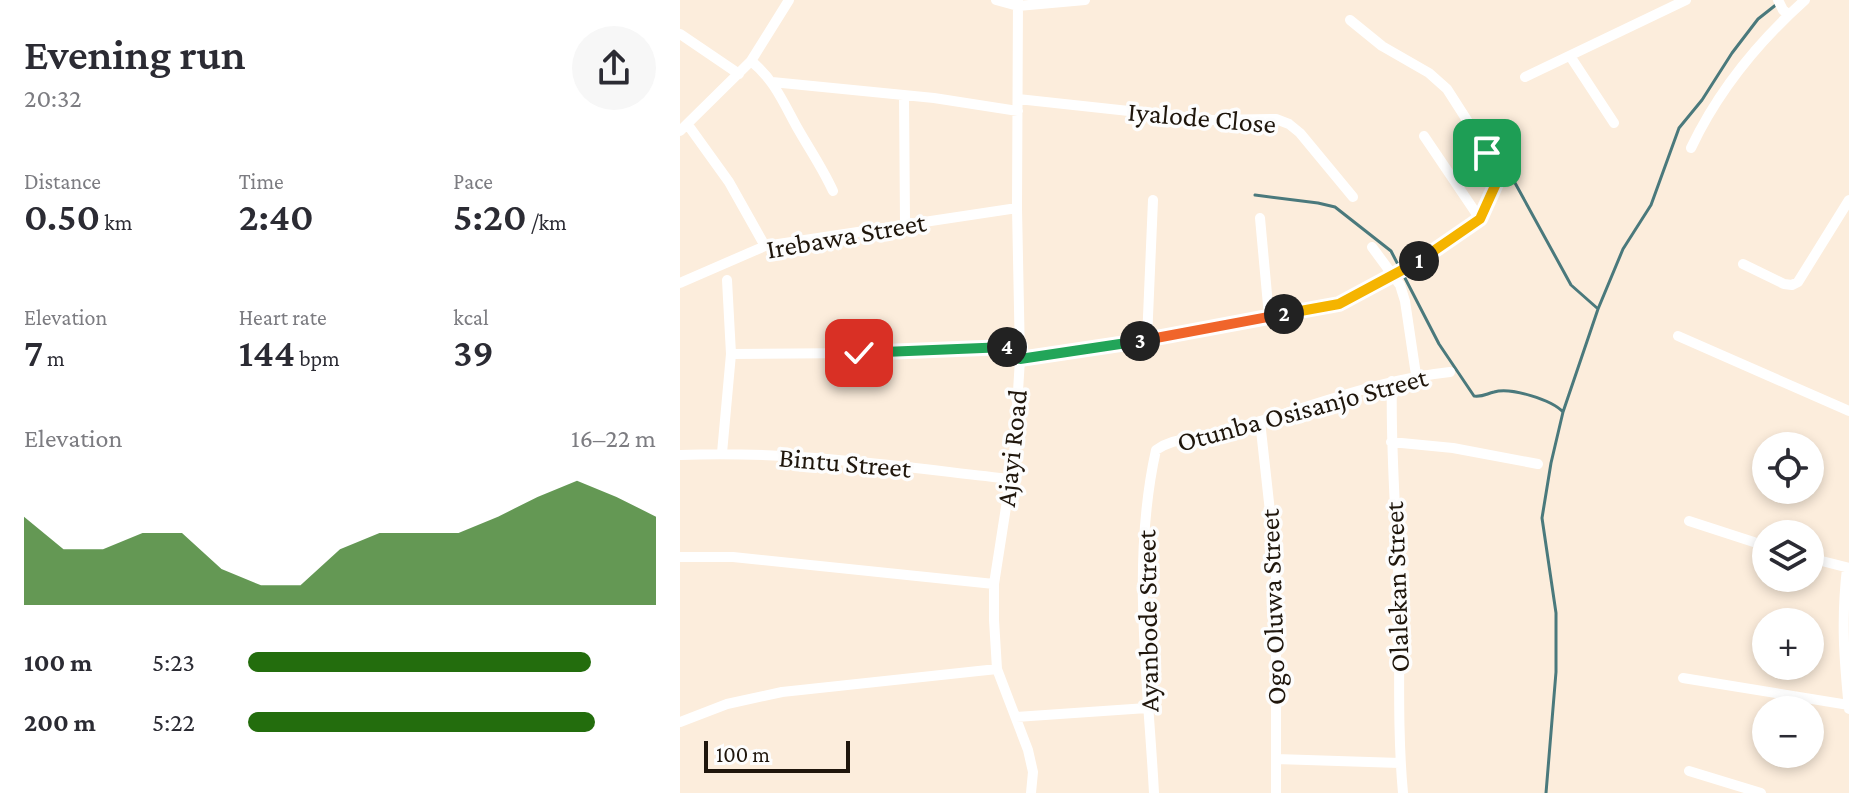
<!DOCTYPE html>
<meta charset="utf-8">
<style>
:root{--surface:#fff;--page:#f7f7f7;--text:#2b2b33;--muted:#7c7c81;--accent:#236d0d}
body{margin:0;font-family:"Crimson Pro",serif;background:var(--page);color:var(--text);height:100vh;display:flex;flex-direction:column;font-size:30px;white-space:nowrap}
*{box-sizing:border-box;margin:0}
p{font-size:26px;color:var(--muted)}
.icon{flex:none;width:44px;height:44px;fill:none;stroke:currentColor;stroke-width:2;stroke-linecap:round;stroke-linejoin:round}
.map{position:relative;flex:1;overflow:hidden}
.sheet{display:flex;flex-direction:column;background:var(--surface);width:680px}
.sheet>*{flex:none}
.buttons{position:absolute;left:1072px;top:432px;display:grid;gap:16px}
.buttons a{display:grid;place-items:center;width:72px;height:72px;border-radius:50%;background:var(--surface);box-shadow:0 4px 12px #0003;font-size:40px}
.scale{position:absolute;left:24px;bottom:20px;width:146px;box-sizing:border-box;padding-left:8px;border:4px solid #1f160c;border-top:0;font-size:22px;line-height:28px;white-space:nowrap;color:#1f160c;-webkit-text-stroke:6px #fdfdfd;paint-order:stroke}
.pin{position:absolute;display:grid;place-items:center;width:68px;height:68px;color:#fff;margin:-34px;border-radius:16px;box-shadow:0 4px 12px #0006}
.km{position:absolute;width:40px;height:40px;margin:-20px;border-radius:50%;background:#222;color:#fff;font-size:22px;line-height:40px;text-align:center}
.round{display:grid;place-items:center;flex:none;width:84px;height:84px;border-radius:42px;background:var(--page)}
.overview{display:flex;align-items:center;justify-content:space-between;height:136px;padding:0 24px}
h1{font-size:44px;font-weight:600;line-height:60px}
.figures{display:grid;grid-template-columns:repeat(3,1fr);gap:12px;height:136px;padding:8px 24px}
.figures div{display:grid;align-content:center}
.figures b{font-size:40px;font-weight:600}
.figures small{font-size:22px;font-weight:400}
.figures p{font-size:22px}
.chart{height:224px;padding:16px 24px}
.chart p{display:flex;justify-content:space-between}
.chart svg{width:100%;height:144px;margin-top:8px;fill:var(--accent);opacity:.7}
ul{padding:0 24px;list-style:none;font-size:26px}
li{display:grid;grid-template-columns:128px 96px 1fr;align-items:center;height:60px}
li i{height:20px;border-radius:10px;background:var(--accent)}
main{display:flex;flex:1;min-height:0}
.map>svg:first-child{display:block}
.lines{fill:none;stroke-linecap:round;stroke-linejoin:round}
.stream{stroke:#4a797c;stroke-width:3}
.minor{stroke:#fff;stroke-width:10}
.split-1-casing{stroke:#fff;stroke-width:16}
.split-2-casing{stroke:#fff;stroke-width:16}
.split-3-casing{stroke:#fff;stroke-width:16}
.split-4-casing{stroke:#fff;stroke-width:16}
.split-5-casing{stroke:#fff;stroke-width:16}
.split-1{stroke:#f5b400;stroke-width:10}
.split-2{stroke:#f5b400;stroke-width:10}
.split-3{stroke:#f0652b;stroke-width:10}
.split-4{stroke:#22a559;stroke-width:10}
.split-5{stroke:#22a559;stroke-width:10}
.labels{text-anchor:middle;stroke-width:7;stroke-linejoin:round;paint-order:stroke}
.street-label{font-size:28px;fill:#1f160c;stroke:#fdfdfd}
</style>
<main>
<section class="sheet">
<div class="overview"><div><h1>Evening run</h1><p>20:32</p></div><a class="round"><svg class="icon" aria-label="share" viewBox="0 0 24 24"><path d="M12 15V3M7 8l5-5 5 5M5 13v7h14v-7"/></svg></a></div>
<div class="figures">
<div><p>Distance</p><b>0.50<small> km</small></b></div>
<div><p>Time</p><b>2:40</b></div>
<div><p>Pace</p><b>5:20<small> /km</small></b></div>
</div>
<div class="figures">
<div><p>Elevation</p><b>7<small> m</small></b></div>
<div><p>Heart rate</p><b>144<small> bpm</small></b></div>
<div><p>kcal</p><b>39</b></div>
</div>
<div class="chart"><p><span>Elevation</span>16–22 m</p>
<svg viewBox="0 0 160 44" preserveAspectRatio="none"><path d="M0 44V17L10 27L20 27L30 22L40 22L50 33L60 38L70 38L80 27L90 22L100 22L110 22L120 17L130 11L140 6L150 11L160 17V44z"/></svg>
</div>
<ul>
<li><b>100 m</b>5:23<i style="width:84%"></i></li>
<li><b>200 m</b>5:22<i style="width:85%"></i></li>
</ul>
</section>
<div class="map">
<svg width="1169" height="793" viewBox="0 0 1169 793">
<rect width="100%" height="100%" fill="#fceddc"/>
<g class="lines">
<!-- stream -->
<path class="stream" d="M829,172L891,285L917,308
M575,195L638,203L655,207L711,251L759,344L794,396C803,397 806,394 814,392C831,387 872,400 883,412
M866,793L876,672V613L862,518L871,463L883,412L918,309L943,249L971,205L999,128L1022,100L1052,53L1078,19L1097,4"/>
<!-- minor -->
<path class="minor" d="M316,0L338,6L405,0
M338,0L337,208L340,359L334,456L314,584V620L317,669L348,750L353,772L351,793
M1098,0L1103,10L1108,14
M0,34L59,74
M890,56L934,123
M71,61C94,79 104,104 118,129C130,150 143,169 153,191
M845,77L1006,0
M92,82L254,98L338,111
M224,95L225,224
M338,99L532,120L596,119L609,124L620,133L673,197
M8,125L49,182L85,246
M0,131L71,61L109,0
M744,136L800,219
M1011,148C1038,91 1078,42 1125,0
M580,218L589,316
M692,247L720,285L725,301L736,375
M1063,264L1104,284L1112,285L1118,282L1169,200
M0,283L85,246L337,208
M998,336L1169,411
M467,340L473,200
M51,354L179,353L340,346
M340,359L491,336L659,304L727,268L800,219L819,177L817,167L767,89L749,73L702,46L670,20
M712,381C710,453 717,524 719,596C720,662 717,728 723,793
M580,421L596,566V793
M711,442L773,448L858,464
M42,453L51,354L47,280
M0,455C110,450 221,467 331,479
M1009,521L1086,546
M0,557H53L314,584
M1130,558L1169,568
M1167,568C1161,621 1164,658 1169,709
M1003,678L1169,705
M336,717L467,708
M0,722L47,704L102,692L317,669
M596,759L720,763
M1009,771L1081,793
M474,793C468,680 451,562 476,450C492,439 505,440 523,436C541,432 560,427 577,422C641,403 703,379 770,372"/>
</g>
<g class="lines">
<defs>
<path id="split-1" d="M739,261L800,219L819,177L817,167L807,153"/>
<path id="split-2" d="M604,314L659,304L739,261"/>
<path id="split-3" d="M460,341L604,314"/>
<path id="split-4" d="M327,347L340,346V359L460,341"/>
<path id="split-5" d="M179,353L327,347"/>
</defs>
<!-- split-1 casing -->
<use href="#split-1" class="split-1-casing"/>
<!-- split-2 casing -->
<use href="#split-2" class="split-2-casing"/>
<!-- split-3 casing -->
<use href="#split-3" class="split-3-casing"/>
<!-- split-4 casing -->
<use href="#split-4" class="split-4-casing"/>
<!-- split-5 casing -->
<use href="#split-5" class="split-5-casing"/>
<!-- split-1 -->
<use href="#split-1" class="split-1"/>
<!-- split-2 -->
<use href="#split-2" class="split-2"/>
<!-- split-3 -->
<use href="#split-3" class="split-3"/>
<!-- split-4 -->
<use href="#split-4" class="split-4"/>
<!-- split-5 -->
<use href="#split-5" class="split-5"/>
</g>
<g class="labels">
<!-- street labels -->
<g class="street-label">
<text transform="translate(522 117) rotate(5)" y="10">Iyalode Close</text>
<text transform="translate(166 235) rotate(-10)" y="10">Irebawa Street</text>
<text transform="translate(622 409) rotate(-15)" y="10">Otunba Osisanjo Street</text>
<text transform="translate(331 448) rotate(-84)" y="10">Ajayi Road</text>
<text transform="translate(165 462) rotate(5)" y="10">Bintu Street</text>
<text transform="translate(716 587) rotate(-92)" y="10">Olalekan Street</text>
<text transform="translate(592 607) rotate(-92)" y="10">Ogo Oluwa Street</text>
<text transform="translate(467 621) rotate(-91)" y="10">Ayanbode Street</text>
</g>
</g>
</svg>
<div class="buttons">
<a><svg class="icon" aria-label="locate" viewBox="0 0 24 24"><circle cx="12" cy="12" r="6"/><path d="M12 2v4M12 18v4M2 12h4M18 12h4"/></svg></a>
<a><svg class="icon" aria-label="layers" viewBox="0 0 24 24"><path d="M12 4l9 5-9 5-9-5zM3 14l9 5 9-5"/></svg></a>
<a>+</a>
<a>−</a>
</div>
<div class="scale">100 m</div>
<div class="pin" style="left:807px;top:153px;background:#1e9e55"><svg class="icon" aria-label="arrive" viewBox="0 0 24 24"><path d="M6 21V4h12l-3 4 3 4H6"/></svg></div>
<div class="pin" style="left:179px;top:353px;background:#d93025"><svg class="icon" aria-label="check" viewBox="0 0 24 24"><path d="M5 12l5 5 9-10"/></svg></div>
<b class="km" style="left:739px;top:261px">1</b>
<b class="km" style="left:604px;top:314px">2</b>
<b class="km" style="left:460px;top:341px">3</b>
<b class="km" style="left:327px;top:347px">4</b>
</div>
</main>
